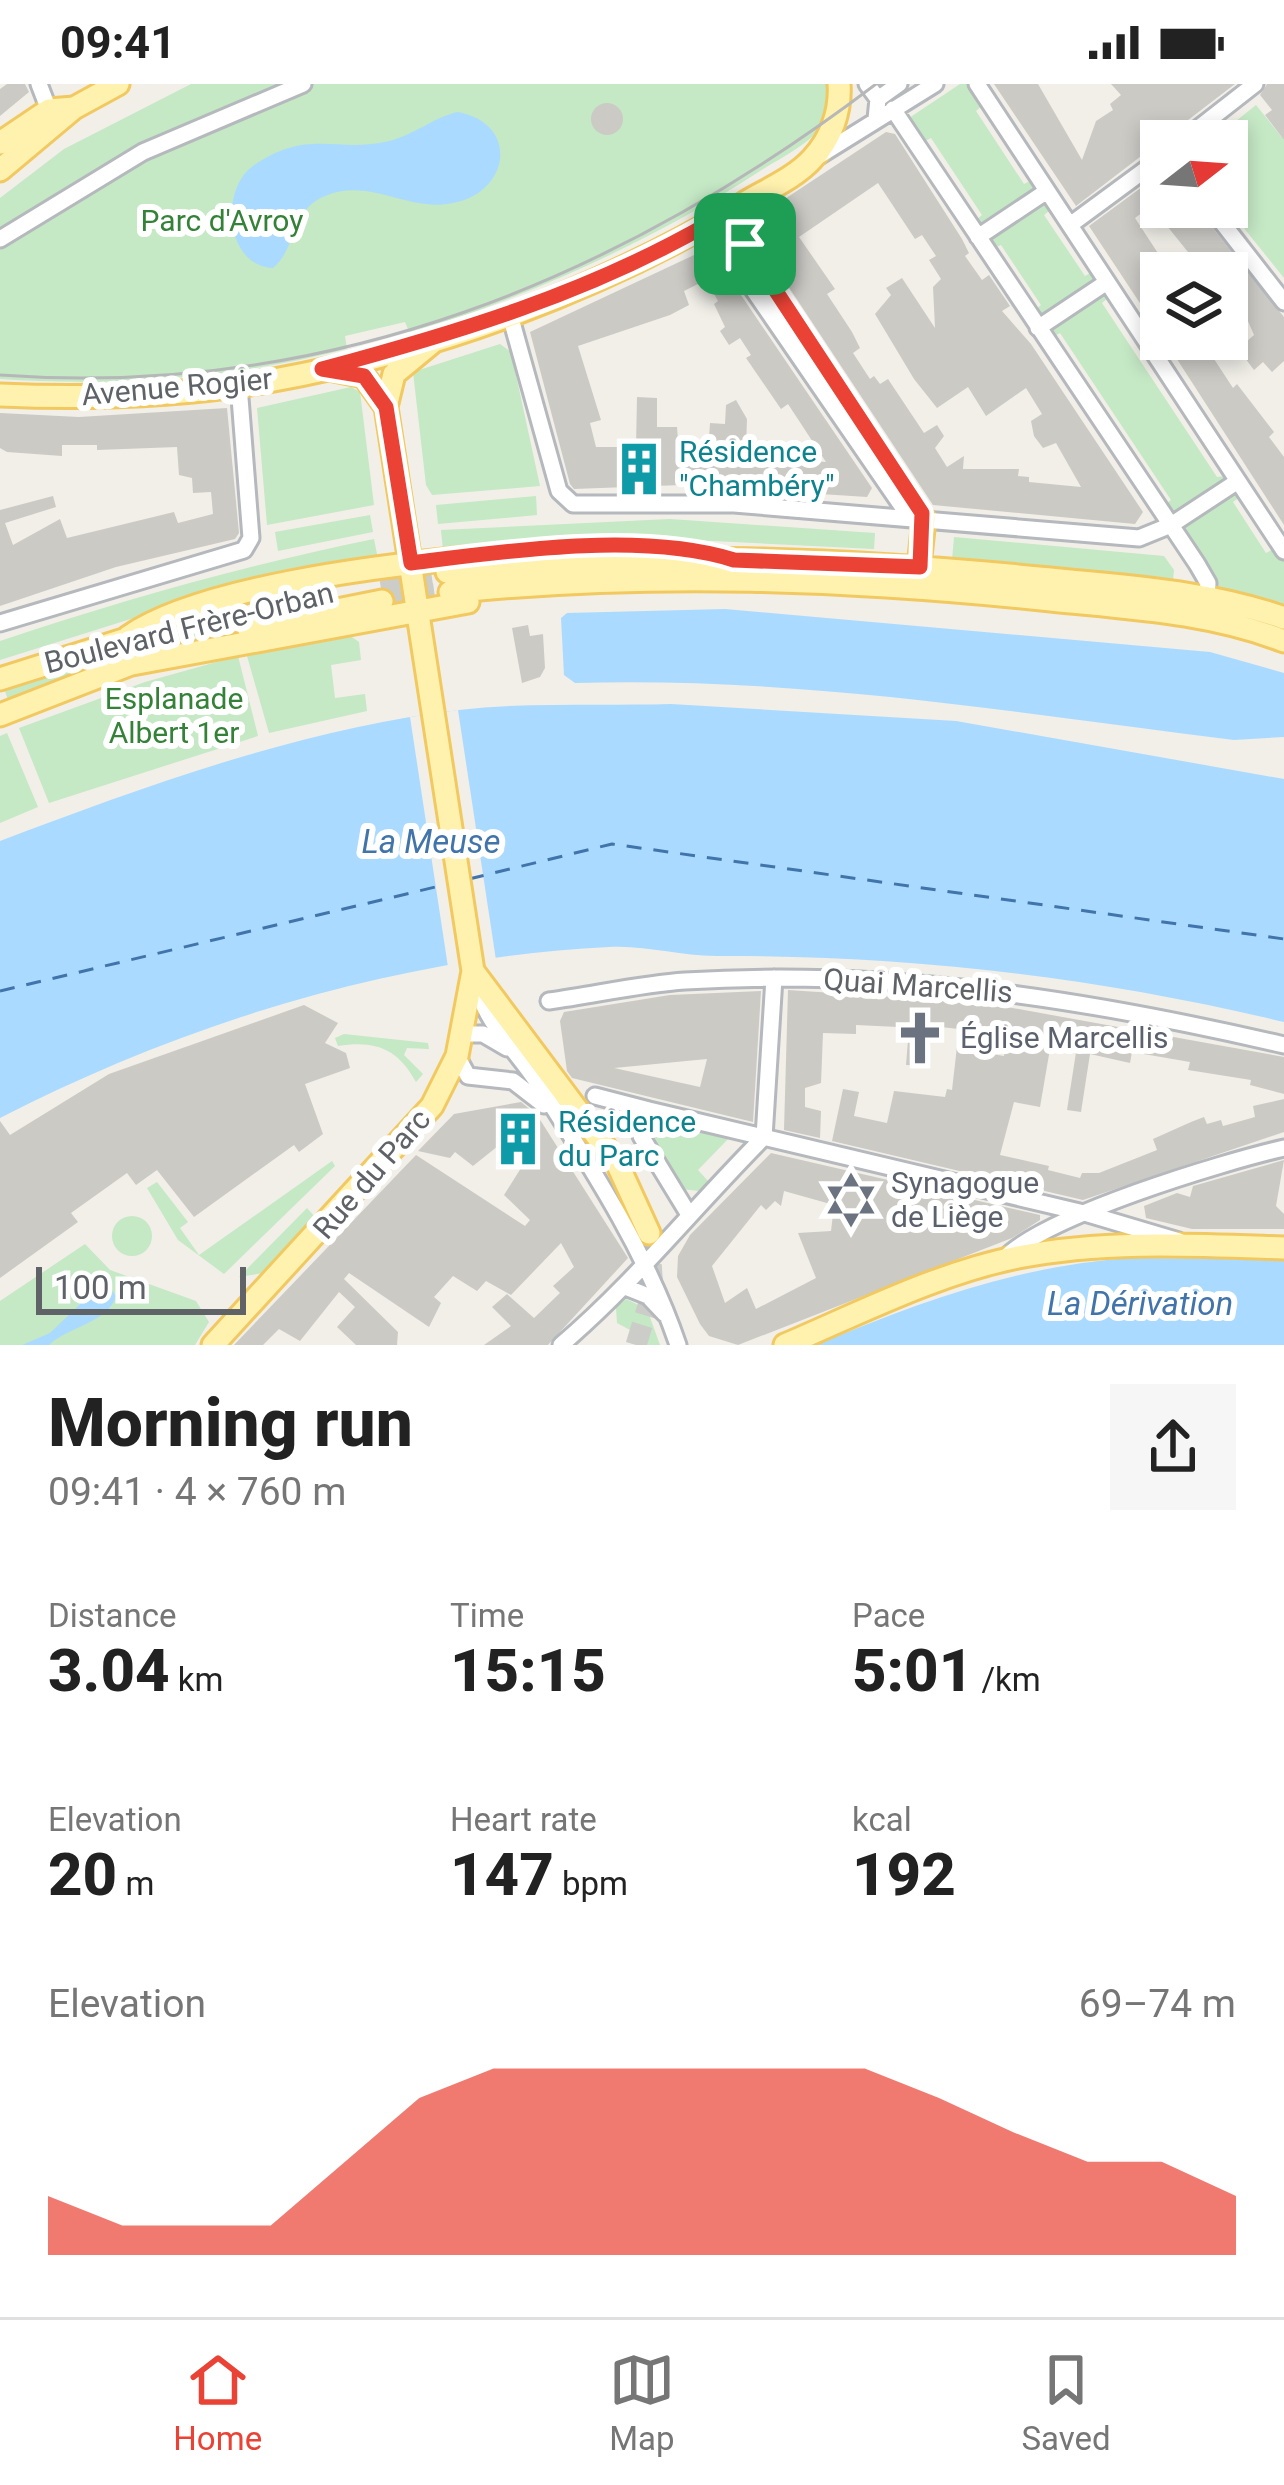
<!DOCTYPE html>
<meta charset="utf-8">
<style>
:root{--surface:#fff;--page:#f6f6f6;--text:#222;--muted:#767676;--line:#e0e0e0;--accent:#ea4335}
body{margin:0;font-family:Roboto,sans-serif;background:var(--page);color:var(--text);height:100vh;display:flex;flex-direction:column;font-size:45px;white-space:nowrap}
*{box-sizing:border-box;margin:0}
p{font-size:39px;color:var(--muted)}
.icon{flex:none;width:66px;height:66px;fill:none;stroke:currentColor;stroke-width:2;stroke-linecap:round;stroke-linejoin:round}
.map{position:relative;height:1261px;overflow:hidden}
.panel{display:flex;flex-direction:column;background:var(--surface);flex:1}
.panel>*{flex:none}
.needle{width:78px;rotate:73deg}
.controls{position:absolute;left:1140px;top:36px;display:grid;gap:24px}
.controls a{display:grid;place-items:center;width:108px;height:108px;border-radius:0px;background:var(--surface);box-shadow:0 6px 18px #0003;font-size:60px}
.scale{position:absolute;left:36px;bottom:30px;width:210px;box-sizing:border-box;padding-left:12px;border:6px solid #5f6368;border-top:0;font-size:33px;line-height:42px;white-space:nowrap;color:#5f6368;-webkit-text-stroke:9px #fff;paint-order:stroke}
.pin{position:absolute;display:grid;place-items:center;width:102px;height:102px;color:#fff;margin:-51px;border-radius:24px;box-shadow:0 6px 18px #0006}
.round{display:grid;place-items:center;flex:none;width:126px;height:126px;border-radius:0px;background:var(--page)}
.head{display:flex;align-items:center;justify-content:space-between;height:204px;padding:0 48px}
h1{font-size:66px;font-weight:800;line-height:90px}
.figures{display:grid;grid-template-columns:repeat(3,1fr);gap:18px;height:204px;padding:12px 48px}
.figures div{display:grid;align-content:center}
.figures b{font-size:60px;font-weight:800}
.figures small{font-size:33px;font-weight:400}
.figures p{font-size:33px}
.chart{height:336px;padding:24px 48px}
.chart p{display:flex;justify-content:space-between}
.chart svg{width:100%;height:216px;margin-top:12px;fill:var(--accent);opacity:.7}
.status{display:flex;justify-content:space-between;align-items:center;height:84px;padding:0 60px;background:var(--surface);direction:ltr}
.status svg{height:33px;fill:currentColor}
.dock{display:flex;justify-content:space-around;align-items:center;height:168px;border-top:3px solid var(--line);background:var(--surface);font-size:33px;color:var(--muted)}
.dock a{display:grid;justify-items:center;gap:6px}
.dock .on{color:var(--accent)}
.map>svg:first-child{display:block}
.green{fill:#c5e8c5}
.water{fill:#aadaff}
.pier{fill:#f1efe8}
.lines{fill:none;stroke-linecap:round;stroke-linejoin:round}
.ferry{stroke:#4174aa;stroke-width:3;stroke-dasharray:15 12;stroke-linecap:butt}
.building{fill:#cccac5;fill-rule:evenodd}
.major-tunnel{stroke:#ccccc8;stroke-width:21;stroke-dasharray:21 10;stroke-linecap:butt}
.minor-casing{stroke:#b5b8bc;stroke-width:21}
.major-casing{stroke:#f2c960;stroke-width:27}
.minor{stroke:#fff;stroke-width:15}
.major{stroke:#fff2af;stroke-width:21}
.tram{stroke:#b6b7b8;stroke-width:3}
.route-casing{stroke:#fff;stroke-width:24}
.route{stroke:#ea4335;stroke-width:15}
.labels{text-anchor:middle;stroke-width:12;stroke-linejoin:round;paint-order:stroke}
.park-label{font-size:30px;fill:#348238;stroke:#fff}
.street-label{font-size:30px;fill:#5f6368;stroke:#fff}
.culture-label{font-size:30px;fill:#0d838f;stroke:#fff;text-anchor:start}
.worship-label{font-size:30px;fill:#5b616d;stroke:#fff;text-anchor:start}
.water-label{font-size:33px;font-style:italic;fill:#4174aa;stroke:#fff}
</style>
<div class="status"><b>09:41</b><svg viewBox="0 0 49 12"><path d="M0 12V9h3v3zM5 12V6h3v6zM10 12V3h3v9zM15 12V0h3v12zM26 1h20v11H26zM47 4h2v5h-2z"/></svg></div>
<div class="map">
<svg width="1284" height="1261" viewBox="0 0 1284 1261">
<rect width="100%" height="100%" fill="#f1efe8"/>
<!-- green -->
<path class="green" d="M191,0H831L826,37C812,59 782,73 760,87C649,159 535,209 410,250L405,238L345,252L347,265C233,294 117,303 0,295V114L64,65Z
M960,0H971L984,20L976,27L1024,100L1034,95V108L980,141L974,138L982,131L931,54L921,59L906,36Z
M1256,21L1284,56V194L1227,123V57H1211Z
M1041,118L1053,124L1044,131L1085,192L1094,187L1096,193L1045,231L1035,226L1041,221L1001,161L994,164L991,156Z
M1103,209L1110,212L1102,219L1217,393L1227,392L1176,430L1163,422L1171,416L1060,249L1051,254L1049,249Z
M500,260L511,268L540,402L432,411L426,401L413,288Z
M351,303L360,308L374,421L267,441L257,324Z
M1231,408L1241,412L1233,418L1266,469L1275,464L1284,477V528L1222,510L1186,454V438Z
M536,412L537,431L438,440L436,421Z
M370,431L373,448L278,467L275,448Z
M670,435L875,449L874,465L633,453L443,466L441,446Z
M954,453L1164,472L1174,486L1173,496L952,476Z
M374,455L378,475L153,528L0,576V557C123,516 247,481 374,455Z
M199,540L202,550L8,616L4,604Z
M349,551L359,558L361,576L331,581L335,614L365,610L367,627L269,649L247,572Z
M238,572L258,652L49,719L19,644L145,598Z
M7,649L38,723L0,739V652Z
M344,950L428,959L429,965L407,964L404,971L423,990L416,998C398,965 376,956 338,962L335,954Z
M660,1037L730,1053L698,1086L708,1097L699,1107L682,1105L651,1055V1043Z
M332,1077L335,1082L224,1190L178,1156L147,1104L157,1098L188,1138L180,1144L199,1171Z
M307,1124L315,1133L263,1189L239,1193Z
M112 1152a20 20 0 1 1 40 0a20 20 0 1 1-40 0Z
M85,1160L110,1186L196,1217L209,1238L195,1261H0V1217Z
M626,1215L647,1225L660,1261H636L630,1246L617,1239L616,1224Z"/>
<!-- water -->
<path class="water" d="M458,28C520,40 510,108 453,119C408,129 370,93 325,112C289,127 298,163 273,184C225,182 220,105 253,82C309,43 336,70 389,57C414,51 434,33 458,28Z
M725,525L1210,568L1284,589V653L1234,656C1008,628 805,593 575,599L564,591L561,534L567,529Z
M671,620L956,637L1284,695V938C1097,893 908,871 716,872C679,872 646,861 609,863C398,873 187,938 0,1034V757C148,701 301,645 459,626C528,618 601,622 671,620Z
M1130,1174L1284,1175V1261H816C920,1218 1017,1182 1130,1174Z
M99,1202H108L116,1212C108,1239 69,1242 49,1261H22L50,1249Z"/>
<!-- pier -->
<path class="pier" d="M458,626L496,876L448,883L410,633Z"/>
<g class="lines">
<!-- ferry -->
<path class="ferry" d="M469,795L612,760L1284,855
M0,907L448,800"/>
</g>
<!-- building -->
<path class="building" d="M7,0H25L29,8L0,32V5Z
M994,0H1038L1082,76L1096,37L1113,26L1110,20L1121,11L1111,0H1235L1076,122Z
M1267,0H1284V56L1265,31L1272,26L1260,11Z
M591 35a16 16 0 1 1 32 0a16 16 0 1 1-32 0Z
M886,48L895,50L962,155L969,169L965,172L982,196L989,191L1010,222L1002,227L1031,260L1143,428L1135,440L933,421L747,140ZM878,99L915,155L922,151L936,172L929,176L941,195L933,203L935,244L902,194L886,204L891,211L875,230L914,295L937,324L968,303L986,332L1026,304L1042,330L1031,337L1034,352L1043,364L1056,359L1081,403L1029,398V393L1018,392L1019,385H963L964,372L947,383L935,364L944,352L937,341L924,349L888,295L880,300L874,292L870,295L853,269L860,264L852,248L827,210L835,205L799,153Z
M1161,89V123H1196L1284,233V277L1272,288L1263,278L1254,286L1238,265L1254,251L1227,189H1208L1200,183L1151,122L1135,134L1165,180L1161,251L1089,142Z
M709,164L872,404L867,413L681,401L574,405L570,400L530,248ZM706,196L718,217L714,220L725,243L720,247L729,261L740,254L751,271L746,274L781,325L788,320L826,378L772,374L761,363L746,362L747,335L736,316L726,321L725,340L710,339L708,370L679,369L677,343H657V314L637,313L636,363H596L590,339L601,336L578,262L670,231L689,221L684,207Z
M1164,255H1201L1233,304L1237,300L1274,348L1269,353L1284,373V441Z
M227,324L239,449L235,455L116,483L0,522V426L53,412L56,423L5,439L13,461L60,435L67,454L174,428L178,439L213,430L211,408L193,409L192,394L179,391L177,363L97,366V361H62V372L7,368L0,364V329L79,333Z
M528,541L530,552L543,550L545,584L540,593L522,599L512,544Z
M788,906L985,919L1284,973V1010L1250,1001L1251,996L1188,986L1190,978L1132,968L1130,979L1090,970L1081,1028L1067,1026L1077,962L1051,959L1040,1023L1014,1018L1000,1071L1049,1082L1048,1086L1080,1094L1082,1089H1099L1157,1066L1153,1055L1191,1038L1204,1033L1207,1040L1221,1036L1223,1042L1255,1033L1253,1022L1284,1015V1048L1083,1116L832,1057L843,1005L859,1008L854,1032L887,1039L894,1007L945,1013L947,1005L952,1006L959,945L931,942L929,982L906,981L908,956H900L898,943L856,941V950L823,949L821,999L805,1004V1023L821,1027L820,1054L784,1046ZM983,945L1008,949L1004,972L980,968Z
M761,907L753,1038L572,994L567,987L560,937L564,928L670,911ZM707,975L700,1003L614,984Z
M304,921L338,939L325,959L346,969L350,984L305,1000L323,1050L299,1068L294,1061L194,1133L157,1086L136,1101L127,1089L71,1129L78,1138L0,1194V1037L10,1051L109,990Z
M521,1018L537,1031L628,1174L548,1261H484L511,1242L492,1223L507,1210L534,1234L560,1209L553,1202L574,1183L561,1159L511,1211L486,1197L477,1207L453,1192L434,1213L441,1219L429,1243L349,1189L344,1195L398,1248L397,1261H356L337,1243L355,1223L339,1208L300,1257L279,1245L263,1261H234L416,1071L525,1142L530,1136L504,1111L536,1060L503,1085V1058L473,1082L455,1068L450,1074L418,1067L454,1030Z
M771,1069L1040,1131V1136L1012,1154L738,1261L709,1252L700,1240L677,1193L678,1172L690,1151ZM784,1107L834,1121L831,1147L798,1149L816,1194L756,1225L747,1204L725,1219L712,1182L761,1121L766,1126L775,1117L781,1122Z
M1284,1076L1276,1122L1284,1130V1145H1192L1146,1134L1144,1122L1177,1109L1190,1113L1193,1102Z"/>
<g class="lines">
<!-- major-tunnel -->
<path class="major-tunnel" d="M380,498L447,488
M383,517L450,508
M636,1261L653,1206L649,1149"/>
<defs>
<path id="minor" d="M39,0L49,26
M867,0L878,15L876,35
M977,0L1284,467
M878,15L899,0
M893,25L1197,480L1208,499L1206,521
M1182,57L1255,0
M819,72L935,0
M1210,123L1284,218
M726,130L924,435
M708,140L910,434
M1070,141L1161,74
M978,153L1047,107
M0,155L143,68L303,0
M510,231L559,407L573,420H734L1139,454L1171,441L1238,397
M1038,244L1107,198
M0,539L244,466L251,454L239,301
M476,899C484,938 518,968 539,1001C591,1083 647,1169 678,1261
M549,917C594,911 640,900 685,897C889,884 1086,915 1284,961
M462,950H483L507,964
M457,972L468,992L513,997L544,1021
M595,1012L649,1026
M688,1129L641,1052L649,1026L1088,1130L1179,1157
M1004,1175C1044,1132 1223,1078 1284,1064
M628,1204L648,1212L665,1230
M561,1261C635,1198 695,1122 764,1053L774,894"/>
<path id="major" d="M0,59L49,26L74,24
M0,86L74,24L118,0
M434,257L394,290L386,323L473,887L617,1079L649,1149
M334,286L364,292L386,323
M0,311C91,315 184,312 274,296C439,266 599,206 743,120C764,107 795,94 812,75C831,55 841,27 839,0
M919,483L924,435
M447,488C647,466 850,475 1050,495C1128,503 1209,507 1284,534
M450,508C650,487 851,495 1051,516C1129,524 1210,528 1284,557
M248,544L382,517
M128,553C198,504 378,482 464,474
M132,580L468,518
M0,595L139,551
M0,631L144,575
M213,1261L432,1022L457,972L473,887
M785,1261C860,1229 938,1189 1018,1173C1105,1156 1196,1161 1284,1164"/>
</defs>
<!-- minor casing -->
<use href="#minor" class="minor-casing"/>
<!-- major casing -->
<use href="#major" class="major-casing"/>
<!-- minor -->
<use href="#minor" class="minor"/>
<!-- major -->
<use href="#major" class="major"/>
<!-- tram -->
<path class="tram" d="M0,291C329,315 618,196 876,0"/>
</g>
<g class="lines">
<defs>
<path id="route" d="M708,140L730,170L732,160H745L922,429L920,483L734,476C642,447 506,467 411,479L386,323L364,292L322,285C456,249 586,210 708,140Z"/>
</defs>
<!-- route casing -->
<use href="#route" class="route-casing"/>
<!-- route -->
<use href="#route" class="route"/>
</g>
<!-- icons -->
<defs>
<symbol id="building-bare" viewBox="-9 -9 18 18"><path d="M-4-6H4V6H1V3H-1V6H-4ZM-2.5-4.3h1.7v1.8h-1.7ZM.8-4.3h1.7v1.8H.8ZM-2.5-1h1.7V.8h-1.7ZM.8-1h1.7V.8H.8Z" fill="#0f9aa8" stroke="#fff" stroke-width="2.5" paint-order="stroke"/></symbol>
<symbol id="church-bare" viewBox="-9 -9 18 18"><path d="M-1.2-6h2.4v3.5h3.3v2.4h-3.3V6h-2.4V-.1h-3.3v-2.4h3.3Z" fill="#6b7280" stroke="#fff" stroke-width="2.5" paint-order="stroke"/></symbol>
<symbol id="synagogue-bare" viewBox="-9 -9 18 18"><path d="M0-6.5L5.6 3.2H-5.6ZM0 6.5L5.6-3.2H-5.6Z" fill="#6b7280" stroke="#fff" stroke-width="2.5" paint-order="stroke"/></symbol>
</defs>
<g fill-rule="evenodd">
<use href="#building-bare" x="601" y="347" width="76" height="76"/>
<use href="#church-bare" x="882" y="916" width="76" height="76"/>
<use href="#building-bare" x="480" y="1017" width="76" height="76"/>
<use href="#synagogue-bare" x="813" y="1078" width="76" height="76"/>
</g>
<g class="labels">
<!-- park labels -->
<g class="park-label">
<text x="222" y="147">Parc d'Avroy</text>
<text x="174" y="625">Esplanade<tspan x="174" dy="34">Albert 1er</tspan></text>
</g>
<!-- street labels -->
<g class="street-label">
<text transform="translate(177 303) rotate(-5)" y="10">Avenue Rogier</text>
<text transform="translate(189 544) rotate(-14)" y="10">Boulevard Frère-Orban</text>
<text transform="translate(918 902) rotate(4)" y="10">Quai Marcellis</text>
<text transform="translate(372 1090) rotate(-49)" y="10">Rue du Parc</text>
</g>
<!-- culture labels -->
<g class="culture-label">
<text x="679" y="378">Résidence<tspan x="679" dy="34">"Chambéry"</tspan></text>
<text x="558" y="1048">Résidence<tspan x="558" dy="34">du Parc</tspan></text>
</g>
<!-- worship labels -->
<g class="worship-label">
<text x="960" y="964">Église Marcellis</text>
<text x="891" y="1109">Synagogue<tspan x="891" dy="34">de Liège</tspan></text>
</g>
<!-- water labels -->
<g class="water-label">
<text x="431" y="769">La Meuse</text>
<text x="1140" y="1231">La Dérivation</text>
</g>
</g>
</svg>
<div class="controls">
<a><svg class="needle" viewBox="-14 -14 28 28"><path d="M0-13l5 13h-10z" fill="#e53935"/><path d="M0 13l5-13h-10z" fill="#767676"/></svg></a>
<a><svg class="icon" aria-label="layers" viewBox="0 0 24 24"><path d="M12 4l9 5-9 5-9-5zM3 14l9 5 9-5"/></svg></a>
</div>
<div class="scale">100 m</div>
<div class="pin" style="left:745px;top:160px;background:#1e9e55"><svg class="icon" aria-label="arrive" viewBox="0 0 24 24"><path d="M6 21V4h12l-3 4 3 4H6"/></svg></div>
</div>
<section class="panel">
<div class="head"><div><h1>Morning run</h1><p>09:41 · 4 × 760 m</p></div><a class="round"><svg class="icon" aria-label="share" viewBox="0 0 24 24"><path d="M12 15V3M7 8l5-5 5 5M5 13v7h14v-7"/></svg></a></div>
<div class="figures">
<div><p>Distance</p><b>3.04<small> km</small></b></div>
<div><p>Time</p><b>15:15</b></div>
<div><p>Pace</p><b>5:01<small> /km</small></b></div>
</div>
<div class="figures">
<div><p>Elevation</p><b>20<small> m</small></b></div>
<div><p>Heart rate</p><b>147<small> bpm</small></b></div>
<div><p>kcal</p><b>192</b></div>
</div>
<div class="chart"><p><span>Elevation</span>69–74 m</p>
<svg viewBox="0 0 160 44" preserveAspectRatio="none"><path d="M0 44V32L10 38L20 38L30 38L40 25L50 12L60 6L70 6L80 6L90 6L100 6L110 6L120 12L130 19L140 25L150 25L160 32V44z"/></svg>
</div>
</section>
<nav class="dock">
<a class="on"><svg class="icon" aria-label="home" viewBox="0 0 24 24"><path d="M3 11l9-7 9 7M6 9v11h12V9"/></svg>Home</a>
<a><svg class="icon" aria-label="map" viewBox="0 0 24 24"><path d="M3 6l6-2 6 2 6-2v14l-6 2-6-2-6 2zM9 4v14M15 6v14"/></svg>Map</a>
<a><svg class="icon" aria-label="saved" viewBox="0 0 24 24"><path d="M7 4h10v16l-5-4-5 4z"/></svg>Saved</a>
</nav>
